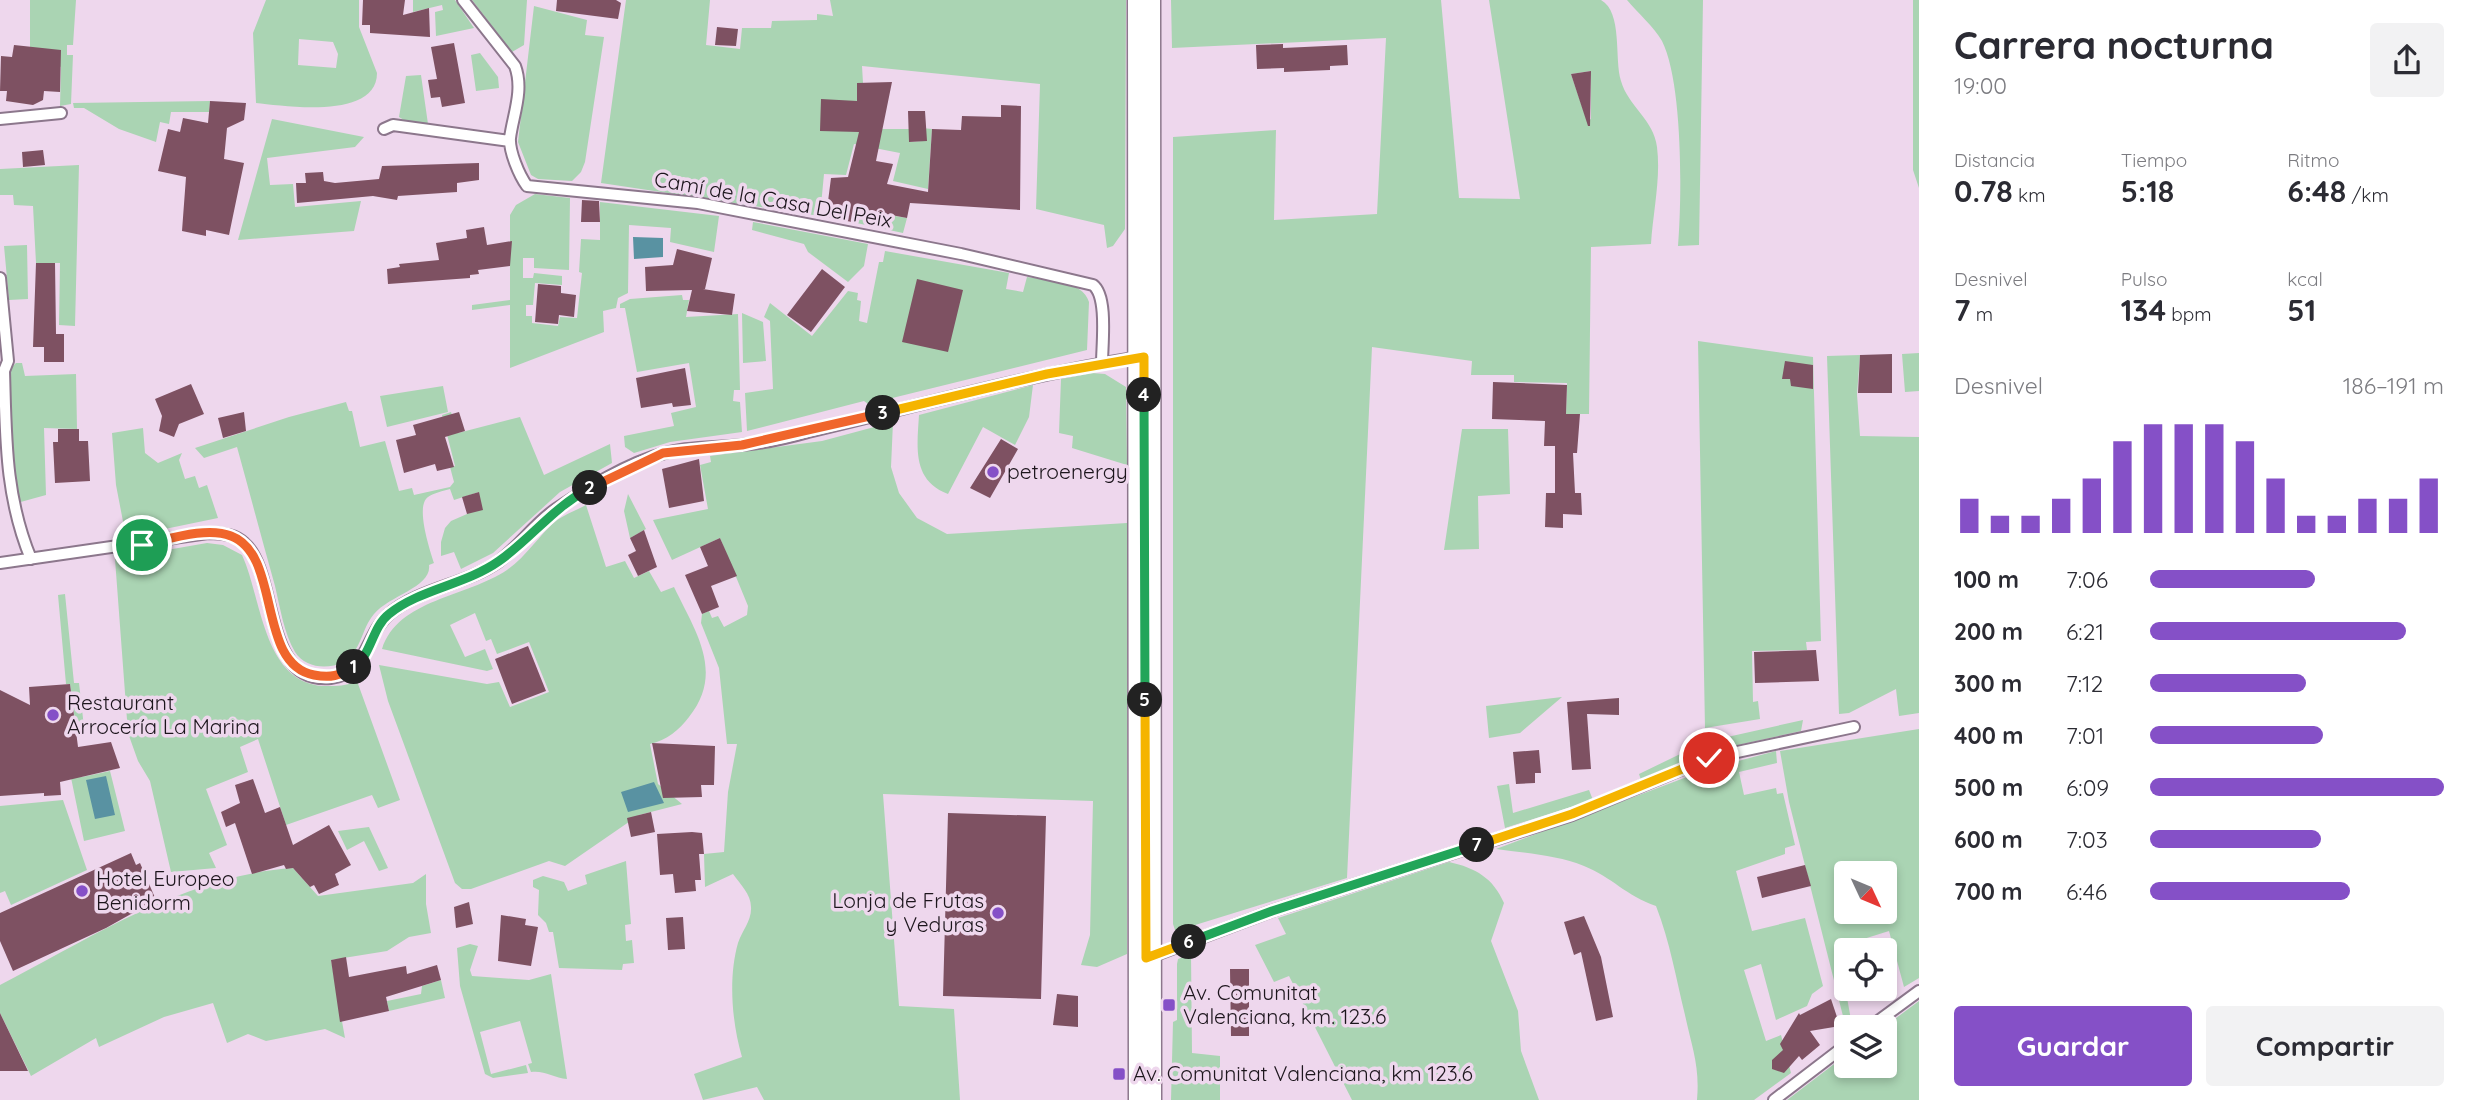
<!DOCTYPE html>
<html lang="es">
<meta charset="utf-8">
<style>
:root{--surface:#fff;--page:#f2f2f3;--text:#2b2b33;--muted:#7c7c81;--accent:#8550c7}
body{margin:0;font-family:Quicksand,sans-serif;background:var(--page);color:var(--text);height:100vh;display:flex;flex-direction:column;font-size:26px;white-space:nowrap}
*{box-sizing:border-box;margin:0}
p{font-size:23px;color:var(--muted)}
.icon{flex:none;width:38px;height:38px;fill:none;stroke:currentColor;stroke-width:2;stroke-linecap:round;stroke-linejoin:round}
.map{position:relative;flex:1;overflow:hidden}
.panel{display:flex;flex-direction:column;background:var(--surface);width:560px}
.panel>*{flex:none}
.needle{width:46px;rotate:134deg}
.controls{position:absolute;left:1834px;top:861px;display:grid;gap:14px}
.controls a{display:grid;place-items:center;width:63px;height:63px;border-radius:7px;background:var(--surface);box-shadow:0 4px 10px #0003;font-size:35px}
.pin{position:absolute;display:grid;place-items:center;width:60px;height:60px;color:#fff;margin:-30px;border:4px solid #fff;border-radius:50%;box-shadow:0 2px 7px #0007}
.km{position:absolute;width:35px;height:35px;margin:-18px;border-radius:50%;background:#222;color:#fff;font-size:19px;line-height:35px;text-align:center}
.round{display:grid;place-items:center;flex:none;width:74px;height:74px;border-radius:7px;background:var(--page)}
.summary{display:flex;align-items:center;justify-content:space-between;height:119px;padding:0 35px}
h1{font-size:38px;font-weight:800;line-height:52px}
.metrics{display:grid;grid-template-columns:repeat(3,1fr);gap:10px;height:119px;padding:7px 35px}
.metrics div{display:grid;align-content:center}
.metrics b{font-size:30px;font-weight:800}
.metrics small{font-size:19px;font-weight:400}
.metrics p{font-size:19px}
.chart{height:196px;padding:14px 35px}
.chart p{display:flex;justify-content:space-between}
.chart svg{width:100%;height:126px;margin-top:7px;stroke:var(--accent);stroke-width:6}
.action{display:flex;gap:14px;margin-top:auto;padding:14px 35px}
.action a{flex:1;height:80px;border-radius:7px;background:var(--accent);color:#fff;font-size:28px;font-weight:800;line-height:80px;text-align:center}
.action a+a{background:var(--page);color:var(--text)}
ul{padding:0 35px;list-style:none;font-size:23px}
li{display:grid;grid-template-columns:112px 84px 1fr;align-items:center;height:52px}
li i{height:18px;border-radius:9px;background:var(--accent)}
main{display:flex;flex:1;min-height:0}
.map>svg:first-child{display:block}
.green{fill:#aad4b3;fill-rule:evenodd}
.water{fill:#5992a2}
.building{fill:#7e5162}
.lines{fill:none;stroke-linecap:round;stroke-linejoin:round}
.service-casing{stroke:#8c778c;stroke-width:14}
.secondary-casing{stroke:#8c778c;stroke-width:35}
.service{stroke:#fff;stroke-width:10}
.secondary{stroke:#fff;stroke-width:32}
.split-1-casing{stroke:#fff;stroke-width:14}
.split-2-casing{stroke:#fff;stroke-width:14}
.split-3-casing{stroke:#fff;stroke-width:14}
.split-4-casing{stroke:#fff;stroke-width:14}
.split-5-casing{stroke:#fff;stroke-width:14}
.split-6-casing{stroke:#fff;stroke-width:14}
.split-7-casing{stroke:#fff;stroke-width:14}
.split-8-casing{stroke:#fff;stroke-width:14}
.split-1{stroke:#f0652b;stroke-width:9}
.split-2{stroke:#22a559;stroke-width:9}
.split-3{stroke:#f0652b;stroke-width:9}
.split-4{stroke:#f5b400;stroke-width:9}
.split-5{stroke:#22a559;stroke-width:9}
.split-6{stroke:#f5b400;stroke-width:9}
.split-7{stroke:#22a559;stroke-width:9}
.split-8{stroke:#f5b400;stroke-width:9}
.poi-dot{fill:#8550c7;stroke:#eed7ed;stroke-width:2.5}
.labels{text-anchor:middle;stroke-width:7;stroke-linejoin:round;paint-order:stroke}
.street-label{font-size:21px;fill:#1c151c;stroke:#eed7ed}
.poi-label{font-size:21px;fill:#1c151c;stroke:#eed7ed;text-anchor:start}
</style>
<main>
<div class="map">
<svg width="1919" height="1100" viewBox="0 0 1919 1100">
<rect width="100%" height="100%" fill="#eed7ed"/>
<!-- green -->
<path class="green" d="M30,0H76L73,45H67V55H73L71,104L60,106L61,67L30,47Z
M266,0H359V27L377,73C377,120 285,106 256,103L253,33ZM299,39L333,42L338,54L336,68L298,65Z
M455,0L474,28L436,36L435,12L443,10L442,5L413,12V0Z
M472,0H527L524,45L512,52Z
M626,0H710L706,45L740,49L742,28H771L772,21L817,20V14L833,16L830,0H1126L1125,229L1113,246L1107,248L1104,225L1036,209L1040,84L862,66L863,83H857L858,129H909L910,142L922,141V128L932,129L928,189L893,181L900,153L854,144L846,175L824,174L820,216L601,183Z
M1171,0H1441L1459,198L1520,199L1489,0H1601C1623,12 1614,59 1621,81C1628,106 1654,120 1657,147C1661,178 1653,212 1651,244L1591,247L1589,414H1566L1567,383L1514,382V375H1471L1472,361L1372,347L1347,878L1179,930H1175L1173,924V137L1276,130L1274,220L1377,214L1386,38L1172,48ZM1591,71V119L1587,121L1571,74Z
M1627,0H1703L1699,245L1678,246C1682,197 1683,83 1662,41C1654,27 1638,13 1627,0Z
M1913,0H1919V188L1913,170Z
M534,6L587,20L585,35L604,37L585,162L581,172L572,181L538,179L531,175L518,142Z
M480,53L498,77L499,88L476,91L471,55Z
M421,75L428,124L407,122L399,117L406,76Z
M210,101L209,112H171L169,124L160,122L156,142L119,129L84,108H74L73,103Z
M272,119L364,137L355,147L267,158L270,185L293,184L295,207L361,201L354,231L238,240Z
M79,165L75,326L59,325L60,263H36L33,206L14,205L13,195H0V169Z
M535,194L570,198L569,270L534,268V258H523V278H533L534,273L562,276V285L535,283L533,305H526V316H532V323L558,326L560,317L577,318L582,273L579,272L581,239L600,240V202L719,216L714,252L670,242L671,228L629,225L628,293L618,298L616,308L603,311L604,332L510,368V305L472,310V305L510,300V215L516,205Z
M854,209L907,218L903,233L852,222Z
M753,222L868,244L864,266L848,282L808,252L804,244L752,230Z
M27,245L28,299L9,300L4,246Z
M885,251L1009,273L1006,289L1023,292L1027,277C1045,280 1083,280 1089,302L1087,350L868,404L864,401L747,431L745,393L773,389L770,321L764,317L770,303L812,336L848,291L858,293L857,300L861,301L859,321L867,323L879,262H883Z
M682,295L683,300H689L686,317L738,314L740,390H734L733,401L740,402L742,432L670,442L634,453L625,447L624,436L674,426L671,413L696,407L689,363L637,372L625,308H620V304L630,299Z
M742,313L763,322L766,361L743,363Z
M1698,341L1813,357L1821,641L1806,642L1807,650L1752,651L1753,702L1758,701L1760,719L1705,728Z
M1919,353V391L1905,392L1902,354Z
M1860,355L1857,394L1860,436L1919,437V713L1899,716L1896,689L1849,713L1839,714L1827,356Z
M16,363H22L25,376L76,374L77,429L44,428L46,495L17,503L8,371Z
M1092,373L1105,374L1126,387L1127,465L1072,448L1073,436L1059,433L1061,379Z
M1033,385L1029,417L1015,445L983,427L948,494C912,480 917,448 919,415Z
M443,386L448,412L387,427L380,396Z
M346,402L349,411H352L360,447L385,441L399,491L412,488L414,495L450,487L454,482L450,467L455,466L442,415L451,412L458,433L520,417L544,475L610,444L612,463L560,492L493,553L461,569L454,552L441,556V542L445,528L451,521L467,514L479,492L454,500L450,489C443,491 434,493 428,497C415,506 430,550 434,563L429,565C432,587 390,595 374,614C361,629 362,651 343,662C328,670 305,668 295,652C284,634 280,607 275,586C262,540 250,494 237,447L204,458L195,448L289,417Z
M893,422L891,467L899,493L917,518L947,534L1127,523V954L1097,967L1081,965L1090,935L1093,801L883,794L899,1006L954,1009L960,1100H764L757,1087L703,1100L694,1074L742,1057C732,1023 728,978 738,943C742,931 752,920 751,907C751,894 740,884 733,874L705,887L704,854L724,852L728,792L737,744H727L719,668L701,623L702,614L709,611L712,618L718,616L724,627L747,615L748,606L720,538L672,560L653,520L708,509L700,465L711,462L710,456L822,441Z
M143,428L145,453L158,463L182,453L179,460L185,479L195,476L199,488L207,485L218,518L126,537L116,485L112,433Z
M1462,429H1508L1510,494L1478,496L1479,549L1444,550Z
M628,494L646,529L630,538L624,511Z
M586,505L606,567L625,561L634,578L649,571L661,592L674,587C695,631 725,672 689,717C679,730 667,740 650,744L658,784L682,804L639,815L565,866L549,861L471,889H462L455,883L388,701L379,665L487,684L499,682L510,707L549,692L529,642L497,654L491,639L486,641L475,613L450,625L465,657L485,649L493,669L487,671L382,649C398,599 467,597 507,570C526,557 539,535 557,520C566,514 577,510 586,505Z
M207,543L223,545L242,555C262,598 263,685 326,686C337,686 346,686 357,681L400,800L378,808L372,795L286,825L258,739L240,747L248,772L206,789L227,845L209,853L216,868L171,872L150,781L138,761L128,733L115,559Z
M65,594L74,683H79L84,727L76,728L70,684H66L58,595Z
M1562,697L1520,733L1489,738L1486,706Z
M1803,720L1801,731L1706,752L1641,780L1639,774L1705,742Z
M1919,729V978L1904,987L1889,931L1838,947L1851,1020L1845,1024L1789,802L1780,751ZM1846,873H1885V912H1846Z
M1776,751L1777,763L1739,772L1744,795L1776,788L1777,794L1783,793L1795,845L1785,848V854L1736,871L1752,931L1805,918L1823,986L1812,994L1807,1006L1776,1020L1761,964L1744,970L1766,1041L1781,1035L1791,1073L1754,1100H1697C1700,1066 1692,1048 1685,1015C1676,978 1670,942 1656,906C1626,896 1612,877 1584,866C1557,855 1525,853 1496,849L1708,769Z
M68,763L82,777L110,771L125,831L84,841Z
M1509,784L1513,813L1589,790L1593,800L1505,828L1497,786Z
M63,800L87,870L11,905L5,891L0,893V806Z
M369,827L388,868L379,871L364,841L347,850L338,831Z
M626,861L631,924L625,925L626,941L632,940L634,963L623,964L622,970L559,968L553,932H549L546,923L538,915L539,890L533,887V880L543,876L564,882L568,891L587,884L585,875Z
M1449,862C1476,868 1493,878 1504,903L1491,941L1518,1011L1521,1051L1539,1100H1352L1289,976L1274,982L1255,945L1286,934L1278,918Z
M293,868L318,896L413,883L426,874V904L431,933L409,937L387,951L331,960L345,1038L325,1029L266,1041L248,1034L227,1043L213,1003L164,1017L99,1047L96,1038L31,1076L0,1013V985C92,937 187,875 293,868Z
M470,944L478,946L470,970L472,976L529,980L551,974L567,1079C554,1078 544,1070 531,1072L528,1064L532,1063L520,1021L480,1032L491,1074L526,1065L528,1073L493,1078L485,1074L460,986L457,948Z
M1191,954L1192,1053L1220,1056V1100H1171L1173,1022L1177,1020V964L1178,959Z
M441,980L445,998L389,1011L387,1001L421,994L422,986Z
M1919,1001V1100H1787L1846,1055V1066H1885L1884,1027Z"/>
<!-- water -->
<path class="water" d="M633,237L663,238V257L634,259Z
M106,776L115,815L95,819L86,780Z
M654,782L664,803L628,812L621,792Z"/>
<!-- building -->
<path class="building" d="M363,0H405L403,15L429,8L430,37L370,33V25H362Z
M557,0H616L621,3L618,19L556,11Z
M717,27L738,29L736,46L715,45Z
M454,43L465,103L442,107L440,97L431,98L428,80L437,79L431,47Z
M1283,44V48L1347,45L1348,65L1330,66V70L1284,72V68L1257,69L1256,45Z
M14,45L61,50L60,92L44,91L43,100L33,105L6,101L7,91H0L1,56L12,57Z
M1591,71L1590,126H1588L1571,74Z
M892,82L876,161L893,164L887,184L928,192L932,129L961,130L962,116L1001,117V105L1021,106L1020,210L910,203L907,218L854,208L852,222L826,217L831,178L848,177L859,132L820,131L821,99L857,101V83Z
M210,101L246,103L244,120L227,128L224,159L244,163L229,235L206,230V236L182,231L186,177L158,171L168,129L180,132L183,118L208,123Z
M908,111H925L927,141L909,142Z
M43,150L45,165L23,167L22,152Z
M479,163V180L457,183V192L398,196L397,200L373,196L297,203L296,183H306L305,173L323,172L324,181L335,183L379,179L382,166Z
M582,200L599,201L600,222H581Z
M484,227L487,245L512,241L510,266L478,270L479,274L470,275V278L388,284L387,269L400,267L399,264L439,260L436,243L467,238L466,230Z
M677,249L712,258L705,289H703L735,294L732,315L687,311L692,290L646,291L645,267L673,265Z
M36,263H55L56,334H64V362H44V347H33Z
M822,269L845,287L811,332L787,315Z
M917,279L963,290L948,352L902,342Z
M538,284L561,286V293L576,295L574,317L559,315L558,324L535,322Z
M1892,354V393H1858L1860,355Z
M1785,361L1813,365V389L1791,386L1790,379H1782Z
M685,368L691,405L673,407L672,403L641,408L636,378Z
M1493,382L1567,385L1566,414H1580L1577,453H1573L1575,493H1581L1582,515L1563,514V528L1545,527L1546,493H1555V446H1544L1545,421L1492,419Z
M191,384L204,414L179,424L174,437L159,431L162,416L155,399Z
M244,412L246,431L223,438L218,418Z
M459,412L465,431L445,437L454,467L437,471L435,464L404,473L396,440L416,435L413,425Z
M58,429H79V441H88L90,481L55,483L53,442H58Z
M1001,439L1018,449L990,498L970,488Z
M699,459L704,501L669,508L662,469Z
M479,492L483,510L467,514L462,497Z
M644,530L657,567L638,576L628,555L636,551L630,538Z
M720,538L737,576L711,586L719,607L702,614L685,575L708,566L700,547Z
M528,646L546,691L512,704L495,659Z
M1816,650L1819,681L1755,683L1754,652Z
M70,684L78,747L111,742L120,768L60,782L61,795L44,796V793L0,796V690L30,705L29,687Z
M1619,698V715L1587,714L1591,769L1572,770L1567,702Z
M652,743L715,746L714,785H701L702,797L663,798Z
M1539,750L1541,773H1535V783L1516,784L1513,752Z
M253,779L265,813L280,807L293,845L329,825L351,865L335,874L339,885L319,894L314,885L310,887L293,868L286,869L284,865L252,874L235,823L226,827L221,812L240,803L235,785Z
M651,812L655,832L631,837L627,818Z
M948,813L1046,816L1041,999L943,996Z
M692,832L702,833L704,854H699L701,880H695L696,891L675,893L673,874L660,875L657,834Z
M131,853L136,865L140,863L156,900L106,928L13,971L0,941V913Z
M1805,865L1811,886L1762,898L1757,877Z
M469,902L473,924L456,928L454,907Z
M501,915L526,919L525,925L538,927L531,966L498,961Z
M1584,916L1601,957L1613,1017L1596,1021L1581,952L1574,955L1564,922Z
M683,917L685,949L668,950L666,918Z
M346,957L349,977L406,966L407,974L437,965L441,980L386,997L389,1011L340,1022L331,960Z
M1230,969H1249V1036H1231Z
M1057,994L1078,996V1027L1053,1025Z
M1831,999L1840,1026L1810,1031L1820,1045L1802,1060L1799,1056L1784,1073L1772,1069V1060L1783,1050L1780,1044L1799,1013L1800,1015Z
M0,1013L28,1071H0Z"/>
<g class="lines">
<defs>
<path id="service" d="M463,0L515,66C524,90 513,115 510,138C509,151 519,175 527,186L698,203L961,254L1093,285C1108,296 1102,345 1102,363
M0,119L61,113
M384,129L393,125L510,141
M0,278L8,361L4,371C6,438 5,496 31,559
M0,563L208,533C220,534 234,533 244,543C279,573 261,685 331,678C367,674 366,634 388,615C419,588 465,585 498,562C519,547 534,524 556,509C588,488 627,463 665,453C690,446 716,448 742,445C764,443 787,438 808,432C918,406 1027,375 1140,357
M1148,958L1272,911L1572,815L1709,758L1854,727
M1870,1027L1919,991
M1774,1100L1846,1045"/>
<path id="secondary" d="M1144,0L1145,1100"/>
</defs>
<!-- service casing -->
<use href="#service" class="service-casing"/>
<!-- secondary casing -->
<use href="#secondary" class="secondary-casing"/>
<!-- service -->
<use href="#service" class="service"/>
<!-- secondary -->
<use href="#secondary" class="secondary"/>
</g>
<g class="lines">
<defs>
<path id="split-1" d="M142,545C167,540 206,526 231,536C282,555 256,664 314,675C330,678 340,676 354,667"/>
<path id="split-2" d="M354,667C371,656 372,627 389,614C420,589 465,585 499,561C532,538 552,508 590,488"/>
<path id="split-3" d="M590,488L663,453L742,445L883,413"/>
<path id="split-4" d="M883,413L1047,374L1144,357V395"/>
<path id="split-5" d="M1144,395L1145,700"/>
<path id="split-6" d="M1145,700L1146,958L1189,942"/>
<path id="split-7" d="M1189,942L1272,911L1477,845"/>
<path id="split-8" d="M1477,845L1572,814L1709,758"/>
</defs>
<!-- split-1 casing -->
<use href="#split-1" class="split-1-casing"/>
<!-- split-2 casing -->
<use href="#split-2" class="split-2-casing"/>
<!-- split-3 casing -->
<use href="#split-3" class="split-3-casing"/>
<!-- split-4 casing -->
<use href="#split-4" class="split-4-casing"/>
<!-- split-5 casing -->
<use href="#split-5" class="split-5-casing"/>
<!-- split-6 casing -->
<use href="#split-6" class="split-6-casing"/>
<!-- split-7 casing -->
<use href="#split-7" class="split-7-casing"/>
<!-- split-8 casing -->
<use href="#split-8" class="split-8-casing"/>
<!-- split-1 -->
<use href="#split-1" class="split-1"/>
<!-- split-2 -->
<use href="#split-2" class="split-2"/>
<!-- split-3 -->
<use href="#split-3" class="split-3"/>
<!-- split-4 -->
<use href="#split-4" class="split-4"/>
<!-- split-5 -->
<use href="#split-5" class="split-5"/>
<!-- split-6 -->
<use href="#split-6" class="split-6"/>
<!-- split-7 -->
<use href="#split-7" class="split-7"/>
<!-- split-8 -->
<use href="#split-8" class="split-8"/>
</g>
<!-- markers -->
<g class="poi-dot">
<circle cx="993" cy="472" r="7"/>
<circle cx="53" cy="715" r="7"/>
<circle cx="82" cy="891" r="7"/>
<circle cx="998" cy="913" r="7"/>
<rect x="1162" y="998" width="14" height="14" rx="3.5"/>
<rect x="1112" y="1067" width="14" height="14" rx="3.5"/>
</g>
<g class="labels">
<!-- street labels -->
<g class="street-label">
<text transform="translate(773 200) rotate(10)" y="7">Camí de la Casa Del Peix</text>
</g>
<!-- poi labels -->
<g class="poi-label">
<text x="1007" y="479">petroenergy</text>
<text x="67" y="710">Restaurant<tspan x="67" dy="24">Arrocería La Marina</tspan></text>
<text x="96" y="886">Hotel Europeo<tspan x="96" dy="24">Benidorm</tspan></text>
<text x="984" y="908" text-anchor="end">Lonja de Frutas<tspan x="984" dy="24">y Veduras</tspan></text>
<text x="1183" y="1000">Av. Comunitat<tspan x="1183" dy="24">Valenciana, km. 123.6</tspan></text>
<text x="1133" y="1081">Av. Comunitat Valenciana, km 123.6</text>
</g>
</g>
</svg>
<div class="controls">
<a><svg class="needle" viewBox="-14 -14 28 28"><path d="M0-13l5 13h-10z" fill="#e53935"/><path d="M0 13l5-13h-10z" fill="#7c7c81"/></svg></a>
<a><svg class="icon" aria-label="locate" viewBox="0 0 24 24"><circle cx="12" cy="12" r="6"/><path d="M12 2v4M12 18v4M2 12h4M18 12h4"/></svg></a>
<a><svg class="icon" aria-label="layers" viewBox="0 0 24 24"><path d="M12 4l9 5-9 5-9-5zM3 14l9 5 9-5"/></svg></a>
</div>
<div class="pin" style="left:142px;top:545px;background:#1e9e55"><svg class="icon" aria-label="arrive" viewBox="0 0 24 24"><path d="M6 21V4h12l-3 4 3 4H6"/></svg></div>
<div class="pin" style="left:1709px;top:758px;background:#d93025"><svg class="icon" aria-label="check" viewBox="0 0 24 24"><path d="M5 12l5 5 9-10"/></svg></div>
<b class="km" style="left:354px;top:667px">1</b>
<b class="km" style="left:590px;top:488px">2</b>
<b class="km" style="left:883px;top:413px">3</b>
<b class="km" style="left:1144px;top:395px">4</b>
<b class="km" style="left:1145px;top:700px">5</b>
<b class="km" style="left:1189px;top:942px">6</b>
<b class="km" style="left:1477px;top:845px">7</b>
</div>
<section class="panel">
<div class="summary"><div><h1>Carrera nocturna</h1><p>19:00</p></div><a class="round"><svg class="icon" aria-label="share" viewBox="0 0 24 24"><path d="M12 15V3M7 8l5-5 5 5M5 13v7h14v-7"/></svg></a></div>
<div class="metrics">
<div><p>Distancia</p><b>0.78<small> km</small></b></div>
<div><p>Tiempo</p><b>5:18</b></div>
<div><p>Ritmo</p><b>6:48<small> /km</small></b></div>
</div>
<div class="metrics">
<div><p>Desnivel</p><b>7<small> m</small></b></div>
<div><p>Pulso</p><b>134<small> bpm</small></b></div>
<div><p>kcal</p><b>51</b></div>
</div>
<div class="chart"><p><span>Desnivel</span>186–191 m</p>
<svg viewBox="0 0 160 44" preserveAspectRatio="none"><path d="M5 44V32M15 44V38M25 44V38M35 44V32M45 44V25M55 44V12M65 44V6M75 44V6M85 44V6M95 44V12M105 44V25M115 44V38M125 44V38M135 44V32M145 44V32M155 44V25"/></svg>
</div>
<ul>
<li><b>100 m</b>7:06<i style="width:56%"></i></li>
<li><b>200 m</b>6:21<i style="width:87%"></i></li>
<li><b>300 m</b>7:12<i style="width:53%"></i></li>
<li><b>400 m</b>7:01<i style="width:59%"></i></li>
<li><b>500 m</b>6:09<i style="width:100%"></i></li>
<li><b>600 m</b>7:03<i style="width:58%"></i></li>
<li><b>700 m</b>6:46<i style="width:68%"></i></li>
</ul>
<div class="action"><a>Guardar</a><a>Compartir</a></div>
</section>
</main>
